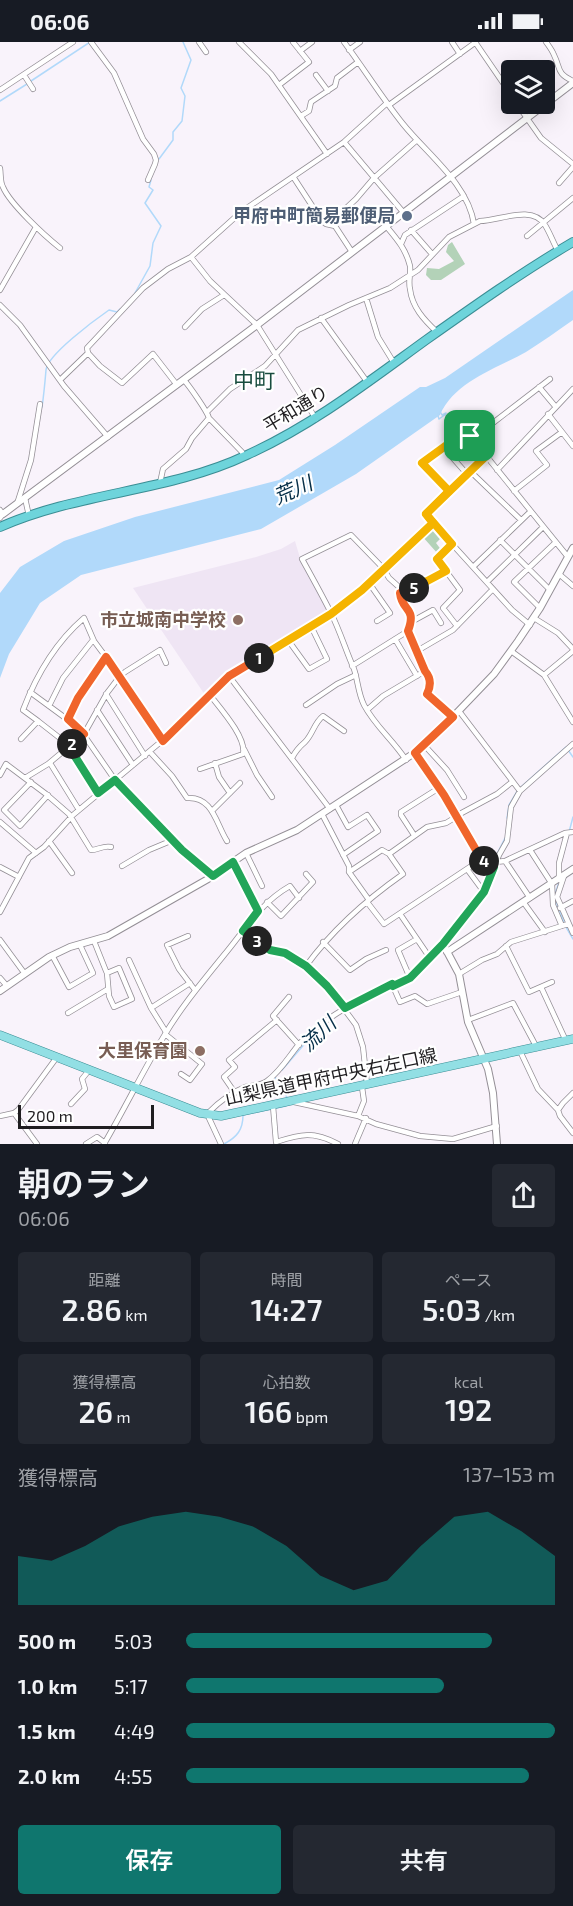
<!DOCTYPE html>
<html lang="ja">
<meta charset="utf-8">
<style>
:root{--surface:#171b24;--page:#242831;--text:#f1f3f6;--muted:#9ea1a6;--accent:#0f766e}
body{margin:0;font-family:"Exo 2","Noto Sans JP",sans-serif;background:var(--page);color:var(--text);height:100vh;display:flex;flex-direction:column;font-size:22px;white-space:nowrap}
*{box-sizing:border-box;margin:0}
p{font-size:20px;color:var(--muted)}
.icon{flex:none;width:33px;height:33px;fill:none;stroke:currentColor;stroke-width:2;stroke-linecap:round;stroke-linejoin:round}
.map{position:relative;height:1102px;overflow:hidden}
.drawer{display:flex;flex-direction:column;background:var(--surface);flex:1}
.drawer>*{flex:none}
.buttons{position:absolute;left:501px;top:18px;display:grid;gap:12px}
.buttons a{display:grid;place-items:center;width:54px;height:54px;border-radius:6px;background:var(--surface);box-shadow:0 6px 24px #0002;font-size:30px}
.scale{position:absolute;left:18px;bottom:15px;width:136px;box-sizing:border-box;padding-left:6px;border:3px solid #1f1d20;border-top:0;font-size:16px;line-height:21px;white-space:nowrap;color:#1f1d20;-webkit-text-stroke:4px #fff;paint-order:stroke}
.pin{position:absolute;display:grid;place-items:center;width:51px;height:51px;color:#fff;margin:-26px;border-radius:12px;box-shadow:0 3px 9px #0006}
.km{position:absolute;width:30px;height:30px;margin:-15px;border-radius:50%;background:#222;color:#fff;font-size:16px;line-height:30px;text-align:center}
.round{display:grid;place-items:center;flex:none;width:63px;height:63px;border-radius:6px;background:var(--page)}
.headline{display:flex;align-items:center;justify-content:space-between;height:102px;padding:0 18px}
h1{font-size:33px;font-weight:600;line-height:45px}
.metrics{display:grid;grid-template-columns:repeat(3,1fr);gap:9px;height:102px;padding:6px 18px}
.metrics div{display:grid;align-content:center;border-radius:6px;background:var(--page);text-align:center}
.metrics b{font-size:30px;font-weight:600}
.metrics small{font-size:16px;font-weight:400}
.metrics p{font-size:16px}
.chart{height:168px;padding:12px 18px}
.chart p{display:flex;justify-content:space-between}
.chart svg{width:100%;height:108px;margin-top:6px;fill:var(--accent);opacity:.7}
.cta{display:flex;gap:12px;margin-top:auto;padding:12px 18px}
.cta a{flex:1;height:69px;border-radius:6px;background:var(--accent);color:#fff;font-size:24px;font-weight:600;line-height:69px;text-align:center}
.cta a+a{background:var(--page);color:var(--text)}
ul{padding:0 18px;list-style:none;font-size:20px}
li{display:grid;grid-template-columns:96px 72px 1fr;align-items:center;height:45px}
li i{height:15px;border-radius:8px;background:var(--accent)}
.status{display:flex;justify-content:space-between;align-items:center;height:42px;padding:0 30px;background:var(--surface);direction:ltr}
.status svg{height:16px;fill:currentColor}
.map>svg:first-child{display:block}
.built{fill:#efe5f4}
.green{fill:#b3d2b8}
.water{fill:#b1d9fa}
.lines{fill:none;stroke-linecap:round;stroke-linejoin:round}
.stream{stroke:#b1d9fa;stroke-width:1.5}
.minor-casing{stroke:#948f96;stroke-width:6}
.tertiary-casing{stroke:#948f96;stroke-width:8}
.primary-casing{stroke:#3b8d94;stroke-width:9}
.trunk-casing{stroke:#3b8d94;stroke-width:10}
.minor{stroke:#fff;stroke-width:4.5}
.tertiary{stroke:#fff;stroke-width:6}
.primary{stroke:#92dfe4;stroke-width:8}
.trunk{stroke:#6ed4db;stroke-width:8}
.split-1-casing{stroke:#fff;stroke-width:12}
.split-2-casing{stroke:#fff;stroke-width:12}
.split-3-casing{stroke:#fff;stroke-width:12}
.split-4-casing{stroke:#fff;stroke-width:12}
.split-5-casing{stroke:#fff;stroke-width:12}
.split-6-casing{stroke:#fff;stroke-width:12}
.split-1{stroke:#f5b400;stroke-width:8}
.split-2{stroke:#f0652b;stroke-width:8}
.split-3{stroke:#22a559;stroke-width:8}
.split-4{stroke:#22a559;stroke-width:8}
.split-5{stroke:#f0652b;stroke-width:8}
.split-6{stroke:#f5b400;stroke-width:8}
.service-dot{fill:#5c6f8a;stroke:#fff;stroke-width:2}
.education-dot{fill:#8d6e63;stroke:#fff;stroke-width:2}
.labels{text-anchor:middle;stroke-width:4.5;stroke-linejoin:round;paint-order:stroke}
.service-label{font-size:18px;font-weight:bold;fill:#4e5e75;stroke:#fff;text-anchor:end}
.street-label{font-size:18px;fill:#1f1d20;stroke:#fff}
.education-label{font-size:18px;font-weight:bold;fill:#785e54;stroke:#fff;text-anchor:end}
.water-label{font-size:20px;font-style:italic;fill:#062f49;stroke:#fff}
.quarter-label{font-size:21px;fill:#184c3e;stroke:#fff}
</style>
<div class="status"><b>06:06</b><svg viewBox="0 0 49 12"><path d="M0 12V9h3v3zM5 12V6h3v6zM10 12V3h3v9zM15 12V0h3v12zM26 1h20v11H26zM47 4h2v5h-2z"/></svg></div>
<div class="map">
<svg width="573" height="1102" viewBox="0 0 573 1102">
<rect width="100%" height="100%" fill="#f9f3fb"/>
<!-- built -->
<path class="built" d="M295,499L300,516L331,571L229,634L207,656L133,546L256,515L281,507Z"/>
<!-- green -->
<path class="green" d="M452,200L465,222L441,238H431L426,233L427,226L439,227L454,219L446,210L448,203Z
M434,482L444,493L436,501L442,509L438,512L422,494Z"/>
<!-- water -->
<path class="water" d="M573,248V278C557,289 542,300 526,310C496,327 455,339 440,373L356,432L261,487L81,533L40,561L9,612L0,636V551L20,525L64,499L135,475L279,438L335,403L420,345H426L445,336Z"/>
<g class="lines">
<!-- stream -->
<path class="stream" d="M31,39L90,0
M0,59L27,42
M159,117L173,98V90L182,79L185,54L181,46L191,18L183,0
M135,251L150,224L153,201L161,184L145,161L153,148L149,145L151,138
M42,365C44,352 45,340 46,328C47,313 96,277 109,268L117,270L120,267
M438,374L439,377L446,372V371L442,373L441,371
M521,745L566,705L573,715
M507,776L509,763L518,748
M564,809L573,775
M494,818L505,796
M483,846L491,826
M555,852L559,840
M555,857L564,880
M566,885L573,897
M441,901L479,853
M353,965L391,945
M282,1028L314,991
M275,1035L288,1057
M224,1102C237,1095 243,1088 243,1073L286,1064"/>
<defs>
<path id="minor" d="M91,0L114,31L143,97L154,112L156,118L155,122L148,138
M199,0L206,10
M239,0L271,32L327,112
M344,0C364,27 382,56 403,82C428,113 468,142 474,182
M452,0L460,12
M475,0L512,54
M546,0C549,4 552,8 554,13C561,27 556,31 573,39
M349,8L360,0
M300,9L312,0
M24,33L33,47
M316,33L328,49
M279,43L309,20L293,0
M0,48L73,0
M517,62L541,96L573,122
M389,63L476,0
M301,74L309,69L311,60L335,44L337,36L358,20
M344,100L403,170
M0,126C1,132 0,140 3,145C10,162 45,194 60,206
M294,136L322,179L326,182L335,184L352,210
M559,141L573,125
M329,182L356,157L374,136L417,98
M386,184C396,196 406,207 410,224C411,231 408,239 410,247C412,265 424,278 437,290
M411,188L432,212
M527,194L573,156
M401,202L405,193L464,154
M191,215L210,239L257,283L316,377
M0,248L36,185
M366,256L378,295L394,321
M0,263L20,283L64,344L108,395
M321,276L368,341
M185,285L202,267L224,253
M88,311L100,324L122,341L153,312L177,343
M60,338L88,311L87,306L143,246L168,227L191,215L241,170L344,100L387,61
M184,338C190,345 207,369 209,376L242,410L244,415
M539,345L555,364
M207,370L230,347L265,324L298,288L349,263L390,246L418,228L449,195L480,179C499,179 532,162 545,183C550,191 553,200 558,209
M548,372L573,404
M470,394L489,384L550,337
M443,405L467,432
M497,428L573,347
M470,429L521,478
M160,441L163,427L186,407L192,396L209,376
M449,449L422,421L466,389L568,515
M514,449L547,423L536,409L562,390
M25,456L29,474
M17,462L31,418L40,362
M0,468L3,472L0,476
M433,481L426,472L486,414
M500,498L550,548
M452,502L437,517L460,548L443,566L457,584
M473,525L530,470
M559,532L573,544
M487,540L542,486
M369,541L390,571L377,579
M400,551L446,529
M540,566L514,540L556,500
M534,576L558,591L573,607
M411,580L433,568L441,581
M408,589L425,629C431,636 431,644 427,652L453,675
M395,597L417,634
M288,598L309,627L327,617L311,584
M417,609L453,588L493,547
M511,609L544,633L573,680
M352,624L408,589L412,577L401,556L399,545L389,536L383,526L351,493L302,517C312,535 322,553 331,571C340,589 346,609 354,627C358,639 358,651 364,663C375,684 393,698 406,718
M544,633L573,609
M229,634L330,767
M30,650L79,686L115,738
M106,652L145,714
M306,663L337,642L356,633
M49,664L63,636L93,598
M97,668L133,723
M367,668L383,654L425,629
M459,669L520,749
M68,677L78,655L106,615
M38,679L70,704
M21,697L38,679L23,668C36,634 56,600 84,576L94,599L120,634L163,698
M425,704L447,728L464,755
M69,705L98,751
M244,707L257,733L272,755
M150,710L172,734L187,756C213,754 216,782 227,799
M415,711C425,725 436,739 445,753C459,777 469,810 494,825
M292,716C296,708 299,705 305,700C313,692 314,681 323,674L344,689
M50,721L79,768
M215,721L219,735L230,751
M200,727L243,712C247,696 220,666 210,653
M0,733L6,722L46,752L69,772L91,808C98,808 104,803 111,805
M25,736L48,722L84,692L107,651L117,638L125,630L160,608L166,621
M31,740L4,768L20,784L48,753
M336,763L348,785L367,773L378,789L343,813
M213,768L240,741
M322,772L349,824V830L369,858
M456,774L497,752L512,740
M0,780L36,811
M414,793L401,773V770L439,746
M49,799L72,831
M530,808L552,842L553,863L562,884
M246,811L262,844
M389,812L427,785L446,781L456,775
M505,819L530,856
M233,820L258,869
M496,820L505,819L565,791L573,790
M122,824L149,808L173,798
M0,825L19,835
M467,827L484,850
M564,834L557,855L573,891
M559,838V821L567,791
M267,860L281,874L313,840L306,832
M367,860L384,882L482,817
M524,861L545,890
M560,866L573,859
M0,870L29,816L44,805L73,773L163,698L229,634L331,571L362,548L383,526L433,481L512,568L530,583
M400,872L430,916
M243,889L270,908L285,911L302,921L327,944L356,983L363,1005L367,1042
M188,894L167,903L179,927L195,948
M0,898L25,932
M94,899L106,929L107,931L109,954L114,965L132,957L119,926L107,931
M323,900L350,928L366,917L386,908
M506,904L529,950L552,940
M52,913L69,945L93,931L80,903
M129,918L151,966L166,990
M306,924C333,887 366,858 403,832L389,812L382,808L349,830
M459,932L482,918L497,912L511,900L568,882
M0,936L7,944
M410,936L398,908L417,897
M393,944L410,936L418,928L443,902L484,850L499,813L507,799L511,765L520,749L573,702
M541,945L566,999
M289,955L273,974L299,1003
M151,966L190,941
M68,971L108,947
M468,978L513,961L537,1006
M165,992L202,1022L190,1038L181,1032
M520,1009L538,1047L558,1068
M235,1051L224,1035L235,1025L229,1018L277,978
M573,1051L563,1061L558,1068L560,1074L573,1091
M294,1060L358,1074L376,1082L420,1094L453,1097L497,1084
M71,1062L85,1047L82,1037L90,1027
M273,1064L276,1100C301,1092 313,1089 338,1102
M14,1071L37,1102
M208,1071C218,1061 232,1050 245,1045C253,1043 260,1044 267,1039C281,1029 289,1014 300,1001C326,974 359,958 392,942L400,960L415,954L427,962L462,950
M0,1074L14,1071L18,1068L57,1015
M208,1074L221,1102
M358,1074L364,1059L362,1045
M86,1102L97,1095L105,1101
M104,1102C125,1066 143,1029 164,994C181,965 203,939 224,913C245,888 260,861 290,844L299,856
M355,1102L366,1076"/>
<path id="tertiary" d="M3,472L257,283L573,41
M115,738L182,808L213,834
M443,902L459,932L468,980L488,1027L493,1051L497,1102
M447,910L573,827
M0,949L49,915L70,905L108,894L208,837L246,811L297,788L425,704L494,632L518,599L540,566L573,506"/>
<path id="primary" d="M0,993L200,1071L221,1074L573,997"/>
<path id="trunk" d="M0,485C79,450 169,450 247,413C313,383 368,340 426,298C474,264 522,230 573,200"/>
</defs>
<!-- minor casing -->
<use href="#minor" class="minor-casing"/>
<!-- tertiary casing -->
<use href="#tertiary" class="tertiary-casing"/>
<!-- primary casing -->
<use href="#primary" class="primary-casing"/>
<!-- trunk casing -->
<use href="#trunk" class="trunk-casing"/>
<!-- minor -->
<use href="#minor" class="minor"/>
<!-- tertiary -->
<use href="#tertiary" class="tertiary"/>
<!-- primary -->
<use href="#primary" class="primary"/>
<!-- trunk -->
<use href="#trunk" class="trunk"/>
</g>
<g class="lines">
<defs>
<path id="split-1" d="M259,616L331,572L362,548L433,481L426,472L486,414L470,394"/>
<path id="split-2" d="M72,702L84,692L68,677L78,656L106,615L163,699L229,634L259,616"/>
<path id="split-3" d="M72,702L69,705L98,751L115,738L182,808L213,834L233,820L258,869L243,889L257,899"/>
<path id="split-4" d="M257,899L270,908L285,911L306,924L327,944L345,966L392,942L393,944L410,936L443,902L484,850L494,825L484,819"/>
<path id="split-5" d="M414,546L400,551C402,570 417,565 408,589L425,629C431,636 431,644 427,652L453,675L415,711L444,753L476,808L484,819"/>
<path id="split-6" d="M414,546L446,529L437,517L452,502L426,472L449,449L422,421L466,389L470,394"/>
</defs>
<!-- split-1 casing -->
<use href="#split-1" class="split-1-casing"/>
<!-- split-2 casing -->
<use href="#split-2" class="split-2-casing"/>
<!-- split-3 casing -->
<use href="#split-3" class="split-3-casing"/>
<!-- split-4 casing -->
<use href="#split-4" class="split-4-casing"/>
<!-- split-5 casing -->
<use href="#split-5" class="split-5-casing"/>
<!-- split-6 casing -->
<use href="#split-6" class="split-6-casing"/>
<!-- split-1 -->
<use href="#split-1" class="split-1"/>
<!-- split-2 -->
<use href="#split-2" class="split-2"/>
<!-- split-3 -->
<use href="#split-3" class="split-3"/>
<!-- split-4 -->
<use href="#split-4" class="split-4"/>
<!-- split-5 -->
<use href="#split-5" class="split-5"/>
<!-- split-6 -->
<use href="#split-6" class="split-6"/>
</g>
<!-- markers -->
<circle class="service-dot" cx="407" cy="174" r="6"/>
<g class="education-dot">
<circle cx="238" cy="578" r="6"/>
<circle cx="200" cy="1009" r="6"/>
</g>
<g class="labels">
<!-- service labels -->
<g class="service-label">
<text x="395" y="180">甲府中町簡易郵便局</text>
</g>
<!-- street labels -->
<g class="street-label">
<text transform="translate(296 367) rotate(-31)" y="6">平和通り</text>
<text transform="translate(331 1035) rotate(-12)" y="6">山梨県道甲府中央右左口線</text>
</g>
<!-- education labels -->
<g class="education-label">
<text x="226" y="584">市立城南中学校</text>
<text x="188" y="1015">大里保育園</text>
</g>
<!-- water labels -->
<g class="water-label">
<text transform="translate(293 448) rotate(-24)" y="7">荒川</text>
<text transform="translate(318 992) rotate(-43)" y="7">流川</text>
</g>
<!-- quarter labels -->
<g class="quarter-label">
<text x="254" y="346">中町</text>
</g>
</g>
</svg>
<div class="buttons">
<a><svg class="icon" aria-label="layers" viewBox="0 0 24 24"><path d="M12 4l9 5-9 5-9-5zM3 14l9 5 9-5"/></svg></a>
</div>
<div class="scale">200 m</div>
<div class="pin" style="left:470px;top:394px;background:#1e9e55"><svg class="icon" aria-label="arrive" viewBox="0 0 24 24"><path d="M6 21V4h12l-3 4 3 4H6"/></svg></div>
<b class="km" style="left:259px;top:616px">1</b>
<b class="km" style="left:72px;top:702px">2</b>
<b class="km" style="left:257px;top:899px">3</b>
<b class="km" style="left:484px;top:819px">4</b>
<b class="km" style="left:414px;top:546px">5</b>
</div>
<section class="drawer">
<div class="headline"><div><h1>朝のラン</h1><p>06:06</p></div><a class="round"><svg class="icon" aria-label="share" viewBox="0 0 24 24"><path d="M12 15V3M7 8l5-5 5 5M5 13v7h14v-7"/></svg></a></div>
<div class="metrics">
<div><p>距離</p><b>2.86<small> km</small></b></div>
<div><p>時間</p><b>14:27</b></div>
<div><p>ペース</p><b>5:03<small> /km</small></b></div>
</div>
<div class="metrics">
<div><p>獲得標高</p><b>26<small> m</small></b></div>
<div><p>心拍数</p><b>166<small> bpm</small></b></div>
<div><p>kcal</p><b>192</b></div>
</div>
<div class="chart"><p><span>獲得標高</span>137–153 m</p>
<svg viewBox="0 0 160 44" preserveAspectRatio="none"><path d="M0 44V24L10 26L20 20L30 12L40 8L50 6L60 8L70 12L80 20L90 32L100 38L110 34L120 20L130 8L140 6L150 14L160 24V44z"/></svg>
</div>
<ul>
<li><b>500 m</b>5:03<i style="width:83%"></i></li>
<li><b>1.0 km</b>5:17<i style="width:70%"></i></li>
<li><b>1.5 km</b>4:49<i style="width:100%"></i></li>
<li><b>2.0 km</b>4:55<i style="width:93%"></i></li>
</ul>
<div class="cta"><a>保存</a><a>共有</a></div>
</section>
